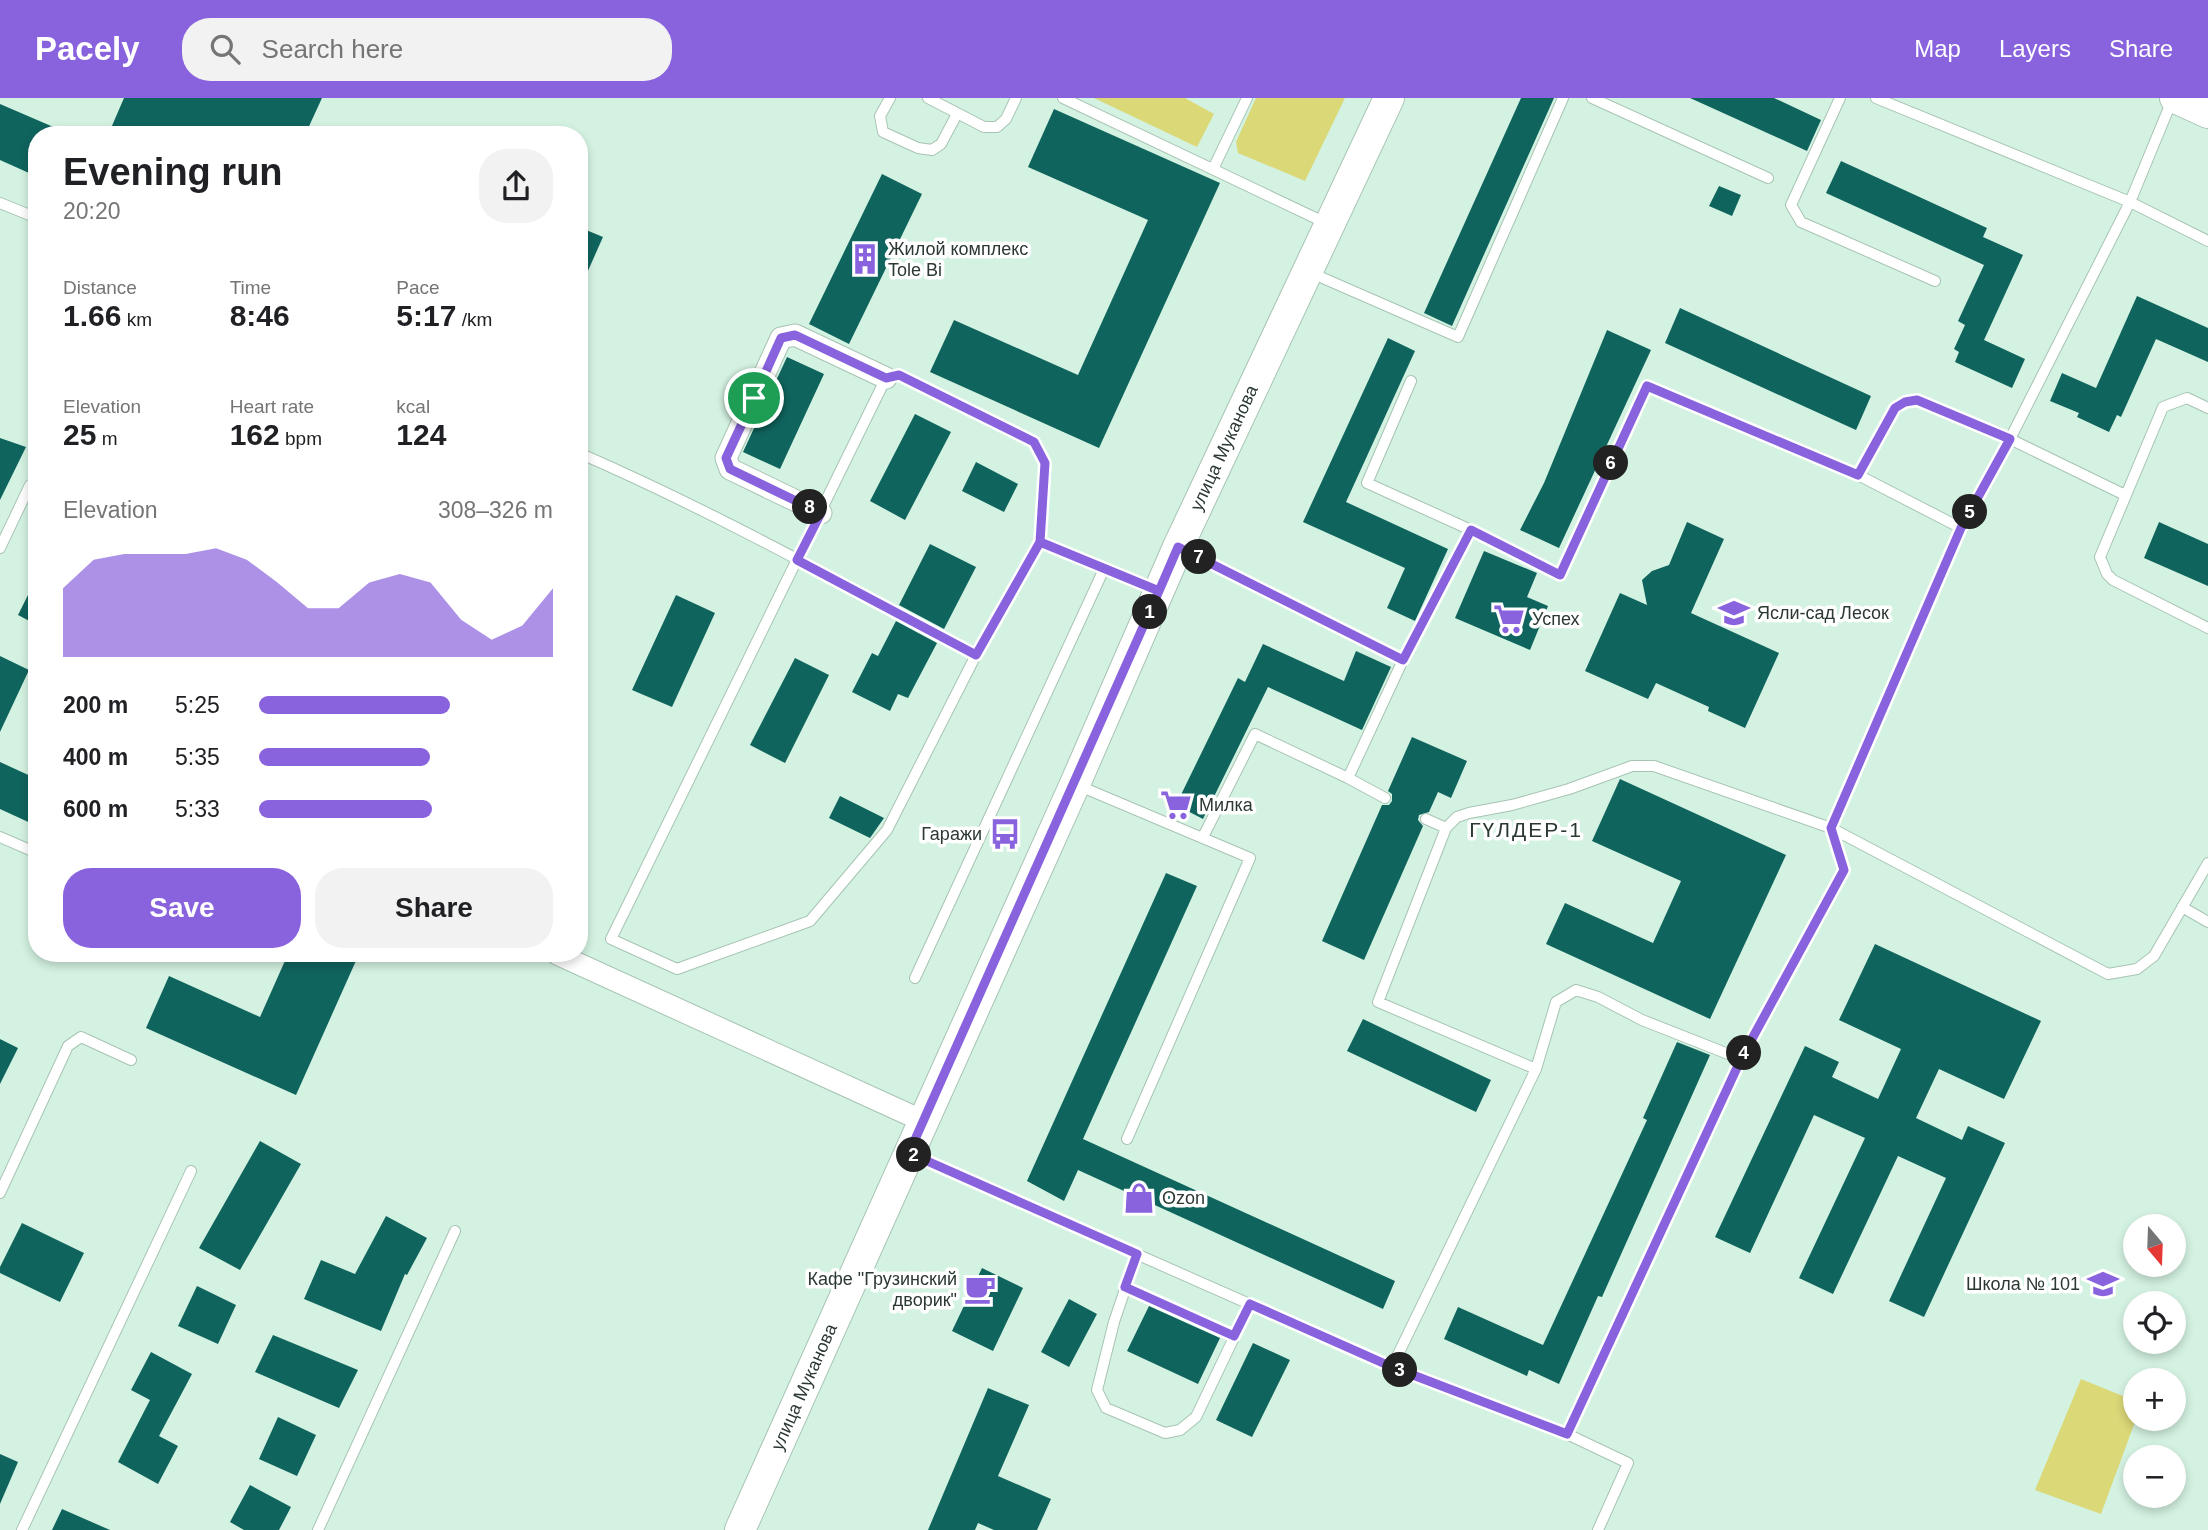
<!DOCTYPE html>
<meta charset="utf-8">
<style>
:root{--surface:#fff;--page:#f2f2f2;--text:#202124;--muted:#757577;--accent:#8963de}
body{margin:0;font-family:Helvetica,sans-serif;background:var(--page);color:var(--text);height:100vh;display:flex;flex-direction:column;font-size:26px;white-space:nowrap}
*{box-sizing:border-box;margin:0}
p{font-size:23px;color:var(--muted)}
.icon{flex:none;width:38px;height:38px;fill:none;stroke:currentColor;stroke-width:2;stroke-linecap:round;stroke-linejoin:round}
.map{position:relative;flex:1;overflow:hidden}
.drawer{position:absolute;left:28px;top:28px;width:560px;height:836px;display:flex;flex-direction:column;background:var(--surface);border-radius:28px;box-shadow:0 4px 10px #0003}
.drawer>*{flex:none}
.needle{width:46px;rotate:161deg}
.fabs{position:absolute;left:2123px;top:1116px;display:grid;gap:14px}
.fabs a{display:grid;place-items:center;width:63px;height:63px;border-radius:50%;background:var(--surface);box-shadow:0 4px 10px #0003;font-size:35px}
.pin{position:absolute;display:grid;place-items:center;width:60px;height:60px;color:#fff;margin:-30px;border:4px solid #fff;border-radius:50%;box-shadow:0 2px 7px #0007}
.km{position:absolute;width:35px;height:35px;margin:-18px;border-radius:50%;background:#222;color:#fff;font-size:19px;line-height:35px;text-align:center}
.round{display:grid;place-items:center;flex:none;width:74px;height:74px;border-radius:28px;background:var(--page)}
.summary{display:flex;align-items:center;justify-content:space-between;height:119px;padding:0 35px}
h1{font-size:38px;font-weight:700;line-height:52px}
.metrics{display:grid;grid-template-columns:repeat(3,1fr);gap:10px;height:119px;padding:7px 35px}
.metrics div{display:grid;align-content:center}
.metrics b{font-size:30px;font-weight:700}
.metrics small{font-size:19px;font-weight:400}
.metrics p{font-size:19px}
.chart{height:196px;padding:14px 35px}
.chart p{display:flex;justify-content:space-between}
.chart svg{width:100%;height:126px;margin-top:7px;fill:var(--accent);opacity:.7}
.cta{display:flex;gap:14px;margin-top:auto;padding:14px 35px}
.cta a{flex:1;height:80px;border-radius:28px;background:var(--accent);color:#fff;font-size:28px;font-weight:700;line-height:80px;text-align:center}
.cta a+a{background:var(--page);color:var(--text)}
ul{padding:0 35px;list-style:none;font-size:23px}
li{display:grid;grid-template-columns:112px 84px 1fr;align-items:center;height:52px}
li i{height:18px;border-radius:9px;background:var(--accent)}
header{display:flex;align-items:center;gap:42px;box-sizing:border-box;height:98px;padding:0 35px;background:var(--accent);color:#fff}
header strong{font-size:33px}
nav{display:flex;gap:38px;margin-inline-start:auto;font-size:24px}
.search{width:490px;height:63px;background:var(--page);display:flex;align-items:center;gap:18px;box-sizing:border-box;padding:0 24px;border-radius:28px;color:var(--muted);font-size:26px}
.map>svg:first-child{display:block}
.green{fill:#dbd878}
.building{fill:#10645e}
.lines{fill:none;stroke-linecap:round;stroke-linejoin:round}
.lane-casing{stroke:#a7c4b3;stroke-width:12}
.street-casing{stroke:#a7c4b3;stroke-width:23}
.secondary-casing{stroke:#a7c4b3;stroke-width:32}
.lane{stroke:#fff;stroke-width:10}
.street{stroke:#fff;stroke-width:21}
.secondary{stroke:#fff;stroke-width:30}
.route-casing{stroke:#fff;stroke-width:14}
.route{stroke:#8963de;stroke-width:9}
.labels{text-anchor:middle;stroke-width:7;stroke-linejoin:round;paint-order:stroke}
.poi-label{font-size:18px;fill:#2c3832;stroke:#fff;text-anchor:start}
.street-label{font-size:18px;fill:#2c3832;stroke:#fff}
.quarter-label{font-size:21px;letter-spacing:2px;fill:#2c3832;stroke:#fff}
</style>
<header>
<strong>Pacely</strong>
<div class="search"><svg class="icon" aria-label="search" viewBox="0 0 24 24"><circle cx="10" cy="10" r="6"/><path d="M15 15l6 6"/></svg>Search here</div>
<nav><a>Map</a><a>Layers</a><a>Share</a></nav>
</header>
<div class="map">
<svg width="2208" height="1432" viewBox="0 0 2208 1432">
<rect width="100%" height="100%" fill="#d4f2e1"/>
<!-- green -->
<path class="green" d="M1094,0H1185L1214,16L1197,49Z
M1256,0H1345L1305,83L1238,55L1236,44Z
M2081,1281L2135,1303L2136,1321L2101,1416L2035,1392Z"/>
<!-- building -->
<path class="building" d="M124,0H322L305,37H108Z
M1521,0H1554L1452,228L1424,215Z
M1690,0H1774L1821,22L1807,53Z
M0,6L72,37H37V57L29,75L0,62Z
M1054,11L1220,85L1099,350L930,274L954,222L1078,277L1148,122L1028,69Z
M1841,63L1987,130L1983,139L2023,157L1984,242L2025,261L2012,290L1955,264L1959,254L1954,251L1965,227L1958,223L1984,167L1826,95Z
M882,76L922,96L849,246L809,226Z
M1719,88L1741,97L1732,118L1709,108Z
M579,129L603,139L579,193Z
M2137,198L2208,230V264L2156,241L2121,319L2117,317L2109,334L2077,319L2079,315L2050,303L2062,275L2096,290Z
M1680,210L1871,298L1856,332L1665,245Z
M1607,232L1651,252L1559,450L1520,432L1544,385Z
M1388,240L1415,253L1346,404L1448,451L1415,523L1387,510L1405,470L1303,424Z
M787,259L824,276L780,371L743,354Z
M915,316L951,334L905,422L870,403Z
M0,340L26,349L0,402Z
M976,364L1018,386L1004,414L962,393Z
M1687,424L1724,441L1691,515L1779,555L1745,630L1708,613L1709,609L1656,585L1648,601L1585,573L1620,495L1647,507L1642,482L1652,473L1669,467Z
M2159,424L2208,446V488L2144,460Z
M930,446L976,469L944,531L899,507Z
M1484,453L1537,475L1527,499L1548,508L1530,552L1455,520Z
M37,479V527L18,517Z
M676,497L715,515L672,609L632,592Z
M896,523L937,545L908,600L898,596L890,613L852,594L872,555L878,558Z
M1263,546L1344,583L1356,553L1391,569L1362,632L1268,589L1203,721L1176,707L1238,580L1245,584Z
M0,558L29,572L0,634Z
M795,560L829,577L785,665L750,647Z
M1412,639L1467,663L1451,700L1438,694L1429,714L1419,717L1418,722L1423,728L1364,862L1322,843L1382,707H1389L1392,703V696L1388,693Z
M0,664L37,681V728L0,711Z
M1620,681L1786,757L1710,921L1546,846L1565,805L1653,845L1681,783L1592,743Z
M840,698L884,720L870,740L829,720Z
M1166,775L1197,788L1083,1041L1395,1183L1383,1211L1078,1072L1064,1103L1027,1083Z
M1875,846L2041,923L2004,1001L1939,971L1916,1020L1962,1042L1968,1028L2005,1045L1924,1219L1889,1203L1946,1080L1898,1058L1833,1196L1799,1180L1865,1040L1814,1017L1750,1155L1715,1139L1805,948L1839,964L1832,979L1878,1001L1901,951L1839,922Z
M288,856H359L296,997L146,930L169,878L260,919Z
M1363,921L1491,982L1476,1014L1347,953Z
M0,941L18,950L0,986Z
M1677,944L1710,957L1602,1199L1598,1198L1559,1286L1529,1272L1527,1278L1444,1241L1458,1209L1543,1247L1647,1022L1643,1020Z
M260,1043L301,1066L240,1172L199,1150Z
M386,1118L427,1140L407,1177L405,1176L381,1233L304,1201L321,1162L355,1176Z
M22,1125L84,1155L60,1204L0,1175V1169Z
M982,1170L1023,1190L993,1253L952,1233Z
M197,1188L236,1207L218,1246L178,1228Z
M1069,1201L1097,1216L1069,1269L1041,1254Z
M1149,1208L1220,1240L1198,1286L1127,1253Z
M273,1237L358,1272L339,1310L255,1274Z
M1253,1245L1290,1262L1252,1339L1216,1322Z
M151,1254L192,1276L159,1338L178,1348L158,1386L118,1364L150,1302L131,1292Z
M988,1290L1029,1307L998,1378L1051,1401L1037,1432H994L978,1425L975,1432H928Z
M278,1319L316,1337L297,1378L259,1361Z
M0,1356L18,1364L0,1406Z
M250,1387L291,1409L279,1432H244L230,1424Z
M62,1411L110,1432H52Z"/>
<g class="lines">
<defs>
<path id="lane" d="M890,0L880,18L883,34L918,50L932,52L941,46L957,16
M928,0L984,29H997L1006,21L1016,0
M1063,0L1328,126
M1592,0L1768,80
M1840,0L1791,107L1801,124L1935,183
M1876,0L2130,104L2208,143
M1213,71L1247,0
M0,105L37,120
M1309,174L1458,239L1563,0
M899,277L1034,344L1045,365L1040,444L976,557L887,732L810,823L677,871L611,841L886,280Z
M2208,310L2187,300L2163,309L2100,459L2107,476L2113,482L2208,530
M579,355C715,414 845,487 976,557
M1961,430L2010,341L2125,397
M1471,432L1560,477L1647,288L1858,377
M1040,444L1157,493
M0,450L30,387L37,390
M1181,450L1403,562L1348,680L1255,636L1203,739
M1403,562L1471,432L1367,385L1411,283
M1348,680L1385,700
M1077,687L1250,760L1127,1041
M1446,730L1457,719L1469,715L1512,707L1569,691L1632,668H1654L1831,730L2108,876L2137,871L2154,858L2208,765
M0,739L37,755
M2182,809L2208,824
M915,880L1104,471
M1536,971L1556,904L1576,892L1598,899L1642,922L1741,961
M910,1056L1392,1269L1567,1336
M0,1095L68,948L81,939L131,962
M1137,1156L1114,1224L1097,1292L1106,1310L1165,1335L1180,1332L1196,1319L1250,1206
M1125,1189L1234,1238
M1392,1269L1536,971L1378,904L1446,730L1426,721
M22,1432L191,1073
M318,1432L455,1133
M1598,1432L1628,1365L1567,1336L1741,961L1844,772L1831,730L1961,430L1858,377L1895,311L1905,304L1917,302L2010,341L2130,104L2173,0"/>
<path id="street" d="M821,415L730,371L726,360L781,240L795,237L886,280
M557,856L923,1023"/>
<path id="secondary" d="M2175,0L2208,15
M740,1432L1075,686L1178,449L1389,0"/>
</defs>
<!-- lane casing -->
<use href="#lane" class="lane-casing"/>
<!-- street casing -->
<use href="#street" class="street-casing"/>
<!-- secondary casing -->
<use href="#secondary" class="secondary-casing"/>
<!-- lane -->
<use href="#lane" class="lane"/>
<!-- street -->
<use href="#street" class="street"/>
<!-- secondary -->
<use href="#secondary" class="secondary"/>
</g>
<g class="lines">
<defs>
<path id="route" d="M754,300L781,240L795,237L886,280L899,277L1034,344L1045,365L1040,444L1159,493L909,1055L1137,1156L1125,1189L1234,1238L1250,1206L1392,1269L1567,1336L1741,961L1844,772L1831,730L1961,430L2010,341L1917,302L1905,304L1895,310L1858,377L1647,288L1560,477L1471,432L1403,562L1178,449L1159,493L1040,444L976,557L797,462L821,415L730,371L726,360L754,300"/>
</defs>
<!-- route casing -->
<use href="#route" class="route-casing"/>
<!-- route -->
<use href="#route" class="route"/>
</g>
<!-- icons -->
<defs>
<symbol id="building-bare" viewBox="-9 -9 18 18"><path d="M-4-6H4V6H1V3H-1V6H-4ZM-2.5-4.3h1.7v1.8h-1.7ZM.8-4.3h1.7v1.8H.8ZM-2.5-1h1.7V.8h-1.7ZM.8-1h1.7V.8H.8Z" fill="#8963de" stroke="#fff" stroke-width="2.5" paint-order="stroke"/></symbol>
<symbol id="school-bare" viewBox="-9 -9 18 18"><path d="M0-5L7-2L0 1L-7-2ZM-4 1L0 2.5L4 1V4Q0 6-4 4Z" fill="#8963de" stroke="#fff" stroke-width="2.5" paint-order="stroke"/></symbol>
<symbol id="supermarket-bare" viewBox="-9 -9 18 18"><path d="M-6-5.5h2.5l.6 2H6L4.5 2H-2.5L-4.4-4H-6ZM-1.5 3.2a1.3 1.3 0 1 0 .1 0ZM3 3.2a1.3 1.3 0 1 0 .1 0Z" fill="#8963de" stroke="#fff" stroke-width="2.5" paint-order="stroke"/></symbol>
<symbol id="bus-bare" viewBox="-9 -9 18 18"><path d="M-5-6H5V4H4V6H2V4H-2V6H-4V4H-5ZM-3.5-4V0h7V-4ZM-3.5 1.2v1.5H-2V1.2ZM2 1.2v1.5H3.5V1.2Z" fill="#8963de" stroke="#fff" stroke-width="2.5" paint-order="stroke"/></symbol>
<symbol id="shop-bare" viewBox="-9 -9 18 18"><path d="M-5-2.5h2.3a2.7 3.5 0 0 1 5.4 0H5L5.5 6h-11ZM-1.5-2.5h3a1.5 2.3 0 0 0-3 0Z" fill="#8963de" stroke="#fff" stroke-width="2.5" paint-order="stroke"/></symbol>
<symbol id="cafe-bare" viewBox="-9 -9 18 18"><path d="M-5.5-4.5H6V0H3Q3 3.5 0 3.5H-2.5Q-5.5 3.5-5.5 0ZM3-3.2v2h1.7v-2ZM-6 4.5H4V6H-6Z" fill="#8963de" stroke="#fff" stroke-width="2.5" paint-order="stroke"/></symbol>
</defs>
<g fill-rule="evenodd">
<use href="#building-bare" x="843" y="139" width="44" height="44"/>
<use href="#school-bare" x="1712" y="493" width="44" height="44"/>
<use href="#supermarket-bare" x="1487" y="499" width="44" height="44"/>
<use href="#supermarket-bare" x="1154" y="685" width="44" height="44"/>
<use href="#bus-bare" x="983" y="714" width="44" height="44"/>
<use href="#shop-bare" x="1117" y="1078" width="44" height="44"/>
<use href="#school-bare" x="2081" y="1164" width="44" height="44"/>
<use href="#cafe-bare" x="958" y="1169" width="44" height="44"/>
</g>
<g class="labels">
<!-- poi labels -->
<g class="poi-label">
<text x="888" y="157">Жилой комплекс<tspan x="888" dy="21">Tole Bi</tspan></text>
<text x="1757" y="521">Ясли-сад Лесок</text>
<text x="1532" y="527">Успех</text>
<text x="1199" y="713">Милка</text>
<text x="982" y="742" text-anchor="end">Гаражи</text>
<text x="1162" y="1106">Ozon</text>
<text x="957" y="1187" text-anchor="end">Кафе "Грузинский<tspan x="957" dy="21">дворик"</tspan></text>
<text x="2080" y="1192" text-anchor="end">Школа № 101</text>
</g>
<!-- street labels -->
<g class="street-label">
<text transform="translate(1224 350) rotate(-65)" y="6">улица Муканова</text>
<text transform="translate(804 1289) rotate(-66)" y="6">улица Муканова</text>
</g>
<!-- quarter labels -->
<g class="quarter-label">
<text x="1526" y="739">ГҮЛДЕР-1</text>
</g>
</g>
</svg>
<div class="fabs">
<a><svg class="needle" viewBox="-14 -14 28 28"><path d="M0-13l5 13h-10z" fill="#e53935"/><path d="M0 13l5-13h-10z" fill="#757577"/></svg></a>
<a><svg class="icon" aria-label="locate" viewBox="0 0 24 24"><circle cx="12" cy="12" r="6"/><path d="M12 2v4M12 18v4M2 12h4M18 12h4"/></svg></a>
<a>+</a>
<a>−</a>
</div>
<div class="pin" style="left:754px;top:300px;background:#1e9e55"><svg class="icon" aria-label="arrive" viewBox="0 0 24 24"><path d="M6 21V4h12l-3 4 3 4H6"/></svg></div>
<b class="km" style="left:1150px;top:514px">1</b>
<b class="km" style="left:914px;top:1057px">2</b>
<b class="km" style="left:1400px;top:1272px">3</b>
<b class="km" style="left:1744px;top:955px">4</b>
<b class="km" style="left:1970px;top:414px">5</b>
<b class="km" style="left:1611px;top:365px">6</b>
<b class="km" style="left:1199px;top:459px">7</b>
<b class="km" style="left:810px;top:409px">8</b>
<section class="drawer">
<div class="summary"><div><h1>Evening run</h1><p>20:20</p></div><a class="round"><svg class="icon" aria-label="share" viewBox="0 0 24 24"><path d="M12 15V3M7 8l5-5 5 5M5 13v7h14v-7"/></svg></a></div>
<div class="metrics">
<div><p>Distance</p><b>1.66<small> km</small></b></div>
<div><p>Time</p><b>8:46</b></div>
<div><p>Pace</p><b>5:17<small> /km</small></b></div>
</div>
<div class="metrics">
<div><p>Elevation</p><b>25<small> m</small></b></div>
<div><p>Heart rate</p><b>162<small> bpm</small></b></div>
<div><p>kcal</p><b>124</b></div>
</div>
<div class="chart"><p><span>Elevation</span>308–326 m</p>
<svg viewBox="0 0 160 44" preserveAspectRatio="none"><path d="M0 44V20L10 10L20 8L30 8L40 8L50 6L60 10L70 18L80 27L90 27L100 18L110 15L120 18L130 31L140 38L150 33L160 20V44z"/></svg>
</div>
<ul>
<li><b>200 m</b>5:25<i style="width:65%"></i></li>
<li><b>400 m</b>5:35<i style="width:58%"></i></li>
<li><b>600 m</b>5:33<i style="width:59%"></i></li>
</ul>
<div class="cta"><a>Save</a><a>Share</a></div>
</section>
</div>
